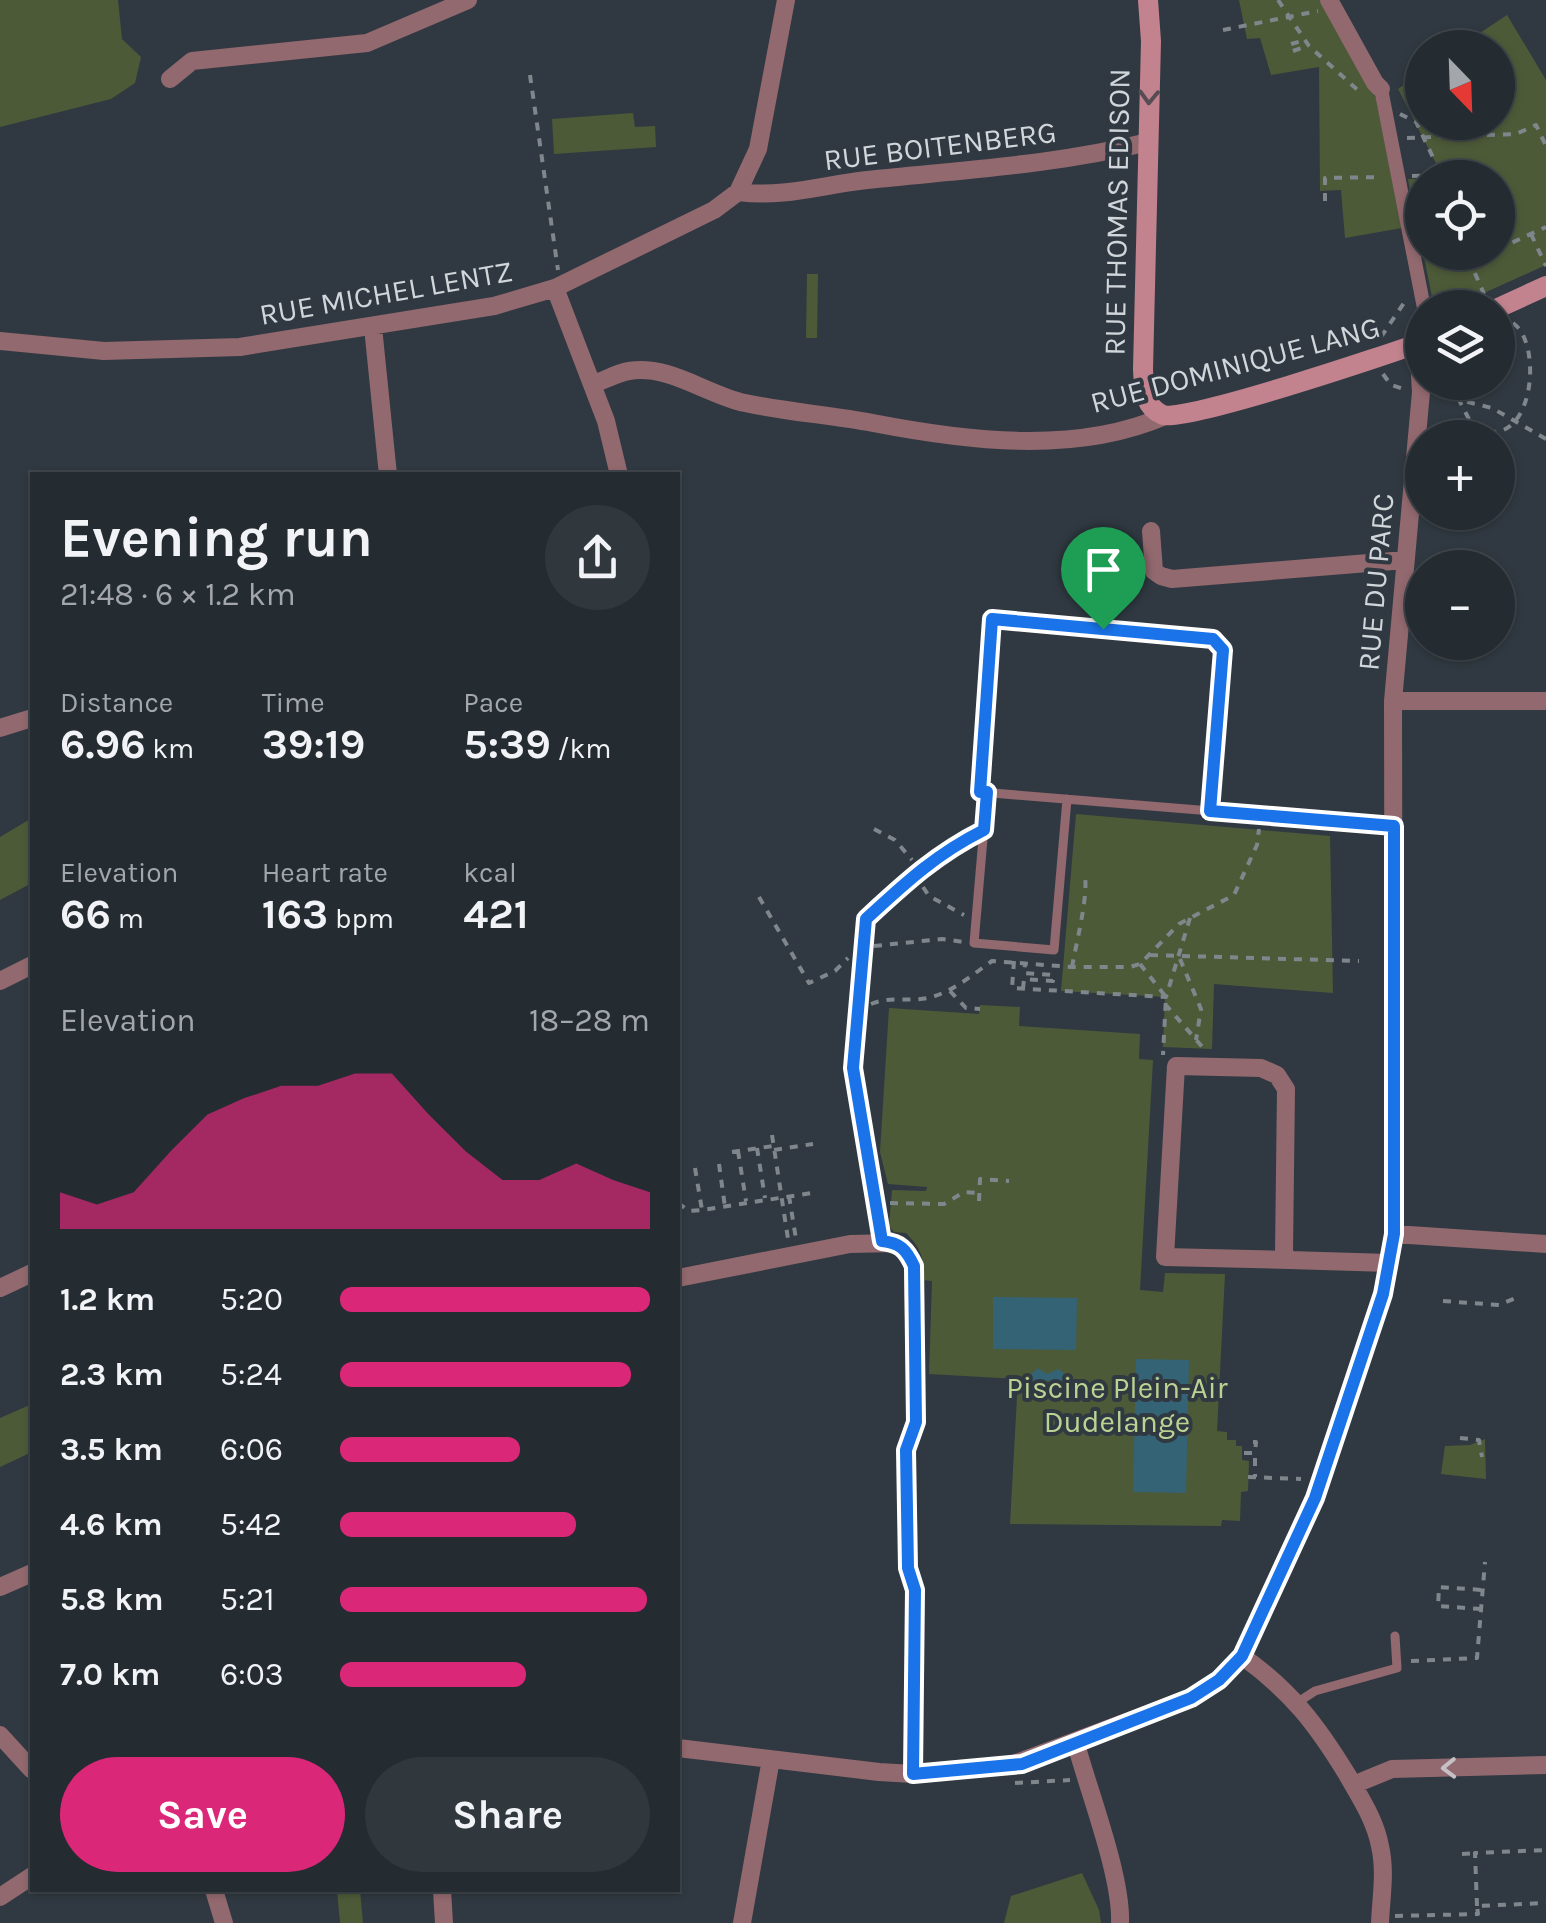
<!DOCTYPE html>
<meta charset="utf-8">
<style>
:root{--surface:#242b31;--page:#30373d;--text:#f1f3f6;--muted:#a3a7ab;--line:#41474d;--accent:#db2777}
body{margin:0;font-family:Karla,sans-serif;background:var(--page);color:var(--text);height:100vh;display:flex;flex-direction:column;font-size:38px;white-space:nowrap}
*{box-sizing:border-box;margin:0}
p{font-size:32px;color:var(--muted)}
.icon{flex:none;width:55px;height:55px;fill:none;stroke:currentColor;stroke-width:2;stroke-linecap:round;stroke-linejoin:round}
.map{position:relative;flex:1;overflow:hidden}
.panel{position:absolute;left:30px;top:472px;width:650px;height:1420px;display:flex;flex-direction:column;background:var(--surface);border-radius:0px;box-shadow:0 2px 8px #0004,0 0 0 2px var(--line)}
.panel>*{flex:none}
.needle{width:65px;rotate:157deg}
.buttons{position:absolute;left:1405px;top:30px;display:grid;gap:20px}
.buttons a{display:grid;place-items:center;width:110px;height:110px;border-radius:50%;background:var(--surface);box-shadow:0 2px 8px #0004,0 0 0 2px var(--line);font-size:50px}
.pin{position:absolute;display:grid;place-items:center;width:85px;height:85px;color:#fff;margin:-102px -42px;border-radius:50% 50% 50% 0;rotate:-45deg;box-shadow:0 0 10px #0007}
.pin .icon{rotate:45deg}
.round{display:grid;place-items:center;flex:none;width:105px;height:105px;border-radius:52px;background:var(--page)}
.head{display:flex;align-items:center;justify-content:space-between;height:170px;padding:0 30px}
h1{font-size:55px;font-weight:700;line-height:75px}
.metrics{display:grid;grid-template-columns:repeat(3,1fr);gap:15px;height:170px;padding:10px 30px}
.metrics div{display:grid;align-content:center}
.metrics b{font-size:42px;font-weight:700}
.metrics small{font-size:28px;font-weight:400}
.metrics p{font-size:28px}
.chart{height:280px;padding:20px 30px}
.chart p{display:flex;justify-content:space-between}
.chart svg{width:100%;height:180px;margin-top:10px;fill:var(--accent);opacity:.7}
.action{display:flex;gap:20px;margin-top:auto;padding:20px 30px}
.action a{flex:1;height:115px;border-radius:60px;background:var(--accent);color:#fff;font-size:40px;font-weight:700;line-height:115px;text-align:center}
.action a+a{background:var(--page);color:var(--text)}
ul{padding:0 30px;list-style:none;font-size:32px}
li{display:grid;grid-template-columns:160px 120px 1fr;align-items:center;height:75px}
li i{height:25px;border-radius:12px;background:var(--accent)}
.map>svg:first-child{display:block}
.green{fill:#4d5a38}
.water{fill:#346375}
.lines{fill:none;stroke-linecap:round;stroke-linejoin:round}
.path{stroke:#7f878d;stroke-width:4;stroke-dasharray:8 8;stroke-linecap:butt}
.service{stroke:#92696f;stroke-width:9}
.pedestrian{stroke:#92696f;stroke-width:14}
.minor{stroke:#92696f;stroke-width:18}
.secondary{stroke:#c3838e;stroke-width:20}
.oneway{stroke:#554c54}
.oneway2{stroke:#c4c0c5}
.route-casing{stroke:#fff;stroke-width:20}
.route{stroke:#1a73e8;stroke-width:12}
.labels{text-anchor:middle;stroke-width:8;stroke-linejoin:round;paint-order:stroke}
.street-label{font-size:30px;fill:#d0d6da;stroke:#303941}
.park-label{font-size:30px;fill:#bad393;stroke:#303941}
</style>
<div class="map">
<svg width="1546" height="1923" viewBox="0 0 1546 1923">
<rect width="100%" height="100%" fill="#303941"/>
<!-- green -->
<path class="green" d="M0,0H118L122,39L141,57L135,83L111,99L0,127Z
M1239,0H1323L1360,64L1376,99L1402,228L1345,238L1341,190L1320,191L1319,67L1271,75L1260,38L1247,39Z
M1507,15L1546,80V265L1453,307H1434L1423,252H1498V178L1443,177L1398,89L1422,72V122H1498V48L1459,47Z
M633,113L635,127L655,126L656,147L554,154L552,119Z
M1408,179H1422V252Z
M807,274H818L817,338H806Z
M1076,814L1330,836L1333,993L1214,984L1212,1049L1163,1047L1165,997L1061,991Z
M32,818V883L0,900V837Z
M980,1005L1020,1007L1019,1026L1140,1034L1139,1059L1153,1060L1140,1290L1163,1292L1165,1273L1225,1274L1217,1431L1227,1432V1440H1236V1446H1242V1460L1249,1461L1248,1491L1241,1492L1240,1521L1222,1520L1221,1526L1010,1524L1018,1379L929,1374L932,1281L923,1280C925,1259 921,1248 906,1233L894,1232L889,1226L892,1190L926,1191L927,1187L888,1184L880,1152L889,1008L979,1014Z
M32,1404V1452L0,1467V1418Z
M1485,1439L1486,1479L1441,1474L1445,1446L1470,1445Z
M1082,1873L1099,1910L1101,1923H1004L1011,1896Z
M337,1890H360L363,1923H340Z"/>
<!-- water -->
<path class="water" d="M993,1297L1077,1298L1076,1350L993,1349Z
M1136,1359L1189,1360L1186,1493L1133,1492Z
M1038,1368L1047,1374L1058,1369L1063,1372V1381L1057,1386L1047,1380L1042,1385H1034L1030,1375Z"/>
<g class="lines">
<!-- path -->
<path class="path" d="M1278,0L1309,46L1361,93
M1223,30L1318,11
M1291,44L1305,40
M1293,51L1307,46
M530,75L558,270
M1400,114L1416,122L1443,178
M1407,138L1516,134L1536,125L1546,146
M1412,176L1442,175
M1325,201V178L1382,177
M1531,234L1546,266
M1498,249L1546,227
M1454,252L1459,259L1470,262L1484,294
M1478,252L1480,257L1490,252
M1381,337L1406,300
M1383,374L1391,385L1407,390
M1459,382L1458,398L1472,425C1533,462 1546,340 1511,322
M1436,394L1492,408L1546,439
M874,829L895,840L912,860
M923,887L929,896L964,915
M759,897L809,983L835,971L848,958
M874,946L942,939L964,942
M1150,955L1359,961
M1180,959L1201,1009L1196,1040
M1014,961L1012,988L1166,997L1190,918
M1140,964L1166,997L1163,1055
M1072,967C1076,944 1090,890 1084,873
M1023,989L1024,979L1053,981V975L1024,973L1025,963
M950,991L966,1008L980,1009
M871,1004C890,996 908,1002 928,998C953,992 972,975 992,961L1072,967H1130L1140,964L1179,924L1234,895L1257,845L1259,829
M1165,1004L1205,1050
M772,1135L788,1239
M757,1148L765,1198
M774,1150L813,1144
M738,1151L746,1201
M732,1152L773,1146
M719,1164L725,1207
M695,1168L702,1210L818,1192
M789,1196L796,1239
M979,1201L980,1179L1009,1181
M678,1203L689,1211L702,1210
M890,1203L944,1204L964,1192L980,1193
M1443,1301L1499,1305L1518,1297
M1460,1438L1479,1440L1482,1457
M1253,1442H1256L1255,1453
M1244,1453H1255V1477
M1248,1477L1301,1479
M1481,1609L1438,1606L1439,1587L1482,1590
M1411,1661L1477,1658L1485,1562
M1015,1783L1070,1780
M1462,1854L1475,1853
M1477,1906L1475,1853L1546,1850
M1395,1916L1478,1914L1477,1906L1546,1903"/>
<!-- service -->
<path class="service" d="M987,792L974,943L1054,950L1067,799
M1210,811L1223,650L1213,639L992,619L980,792L1394,826
M882,1241L853,1069L866,919C905,883 936,854 984,830
M1298,1702L1315,1691L1397,1668L1395,1636"/>
<!-- pedestrian -->
<path class="pedestrian" d="M1381,89L1424,308"/>
<!-- minor -->
<path class="minor" d="M1329,0L1375,83L1381,89
M170,79L192,61L367,43L468,0
M738,192C785,198 821,185 867,180C961,170 1056,165 1148,142
M555,288L606,421L619,475
M373,327L388,475
M0,341L104,351L240,347L494,306L555,288L714,210L738,192L758,149L786,0
M593,384C605,380 617,373 629,371C669,364 707,395 745,403C787,412 831,415 873,423C966,441 1075,455 1165,416
M1151,531L1154,571L1161,576L1172,579L1405,560
M1393,701H1546
M0,728L32,718
M0,981L32,965
M1176,1066L1261,1068L1277,1075L1286,1089L1284,1253L1289,1260L1165,1257Z
M1394,1234L1546,1244
M1289,1260L1389,1263
M678,1278L850,1244L896,1243L907,1252L913,1266L916,1422L906,1450L908,1569L915,1590L913,1774
M0,1288L32,1273
M0,1587L32,1573
M1242,1656C1291,1691 1317,1725 1348,1776C1361,1799 1375,1820 1380,1846C1386,1872 1381,1897 1380,1923
M0,1735L32,1770
M1076,1744C1089,1792 1122,1877 1120,1923
M678,1748L879,1772L913,1774L1008,1766L1191,1698L1219,1679L1242,1656L1315,1498L1383,1294L1394,1234L1393,701L1421,392L1418,344
M1353,1785L1392,1769L1546,1765
M214,1890L224,1923
M442,1890L444,1923
M0,1897L32,1876
M742,1923L771,1759"/>
<!-- secondary -->
<path class="secondary" d="M1148,0L1151,41L1143,369C1144,387 1143,407 1163,415C1183,423 1390,354 1422,342
M1498,308L1546,286"/>
</g>
<!-- one-way arrows -->
<defs><path id="oneway-chevron" d="M-2-3.5L2.5 0L-2 3.5" fill="none" stroke-width="1.6" stroke-linecap="round" stroke-linejoin="round" transform="scale(2.5)"/></defs>
<use class="oneway" href="#oneway-chevron" transform="translate(1149 97) rotate(92)"/>
<use class="oneway2" href="#oneway-chevron" transform="translate(1449 1768) rotate(179)"/>
<g class="lines">
<defs>
<path id="route" d="M992,619L1213,639L1223,650L1210,811L1394,826V1234L1383,1294L1315,1498L1242,1656L1219,1680L1191,1698L1022,1764L913,1774L915,1590L908,1568L906,1450L916,1422L914,1266C906,1249 900,1243 882,1241L853,1068L866,919C905,883 936,854 984,830L987,792H980Z"/>
</defs>
<!-- route casing -->
<use href="#route" class="route-casing"/>
<!-- route -->
<use href="#route" class="route"/>
</g>
<g class="labels">
<!-- street labels -->
<g class="street-label">
<text transform="translate(940 146) rotate(-7)" y="10">RUE BOITENBERG</text>
<text transform="translate(1117 212) rotate(-89)" y="10">RUE THOMAS EDISON</text>
<text transform="translate(386 293) rotate(-10)" y="10">RUE MICHEL LENTZ</text>
<text transform="translate(1235 365) rotate(-15)" y="10">RUE DOMINIQUE LANG</text>
<text transform="translate(1376 582) rotate(-85)" y="10">RUE DU PARC</text>
</g>
<!-- park labels -->
<g class="park-label">
<text x="1117" y="1398">Piscine Plein-Air<tspan x="1117" dy="34">Dudelange</tspan></text>
</g>
</g>
</svg>
<div class="buttons">
<a><svg class="needle" viewBox="-14 -14 28 28"><path d="M0-13l5 13h-10z" fill="#e53935"/><path d="M0 13l5-13h-10z" fill="#a3a7ab"/></svg></a>
<a><svg class="icon" aria-label="locate" viewBox="0 0 24 24"><circle cx="12" cy="12" r="6"/><path d="M12 2v4M12 18v4M2 12h4M18 12h4"/></svg></a>
<a><svg class="icon" aria-label="layers" viewBox="0 0 24 24"><path d="M12 4l9 5-9 5-9-5zM3 14l9 5 9-5"/></svg></a>
<a>+</a>
<a>−</a>
</div>
<div class="pin" style="left:1103px;top:629px;background:#1e9e55"><svg class="icon" aria-label="arrive" viewBox="0 0 24 24"><path d="M6 21V4h12l-3 4 3 4H6"/></svg></div>
<section class="panel">
<div class="head"><div><h1>Evening run</h1><p>21:48 · 6 × 1.2 km</p></div><a class="round"><svg class="icon" aria-label="share" viewBox="0 0 24 24"><path d="M12 15V3M7 8l5-5 5 5M5 13v7h14v-7"/></svg></a></div>
<div class="metrics">
<div><p>Distance</p><b>6.96<small> km</small></b></div>
<div><p>Time</p><b>39:19</b></div>
<div><p>Pace</p><b>5:39<small> /km</small></b></div>
</div>
<div class="metrics">
<div><p>Elevation</p><b>66<small> m</small></b></div>
<div><p>Heart rate</p><b>163<small> bpm</small></b></div>
<div><p>kcal</p><b>421</b></div>
</div>
<div class="chart"><p><span>Elevation</span>18–28 m</p>
<svg viewBox="0 0 160 44" preserveAspectRatio="none"><path d="M0 44V35L10 38L20 35L30 25L40 16L50 12L60 9L70 9L80 6L90 6L100 16L110 25L120 32L130 32L140 28L150 32L160 35V44z"/></svg>
</div>
<ul>
<li><b>1.2 km</b>5:20<i style="width:100%"></i></li>
<li><b>2.3 km</b>5:24<i style="width:94%"></i></li>
<li><b>3.5 km</b>6:06<i style="width:58%"></i></li>
<li><b>4.6 km</b>5:42<i style="width:76%"></i></li>
<li><b>5.8 km</b>5:21<i style="width:99%"></i></li>
<li><b>7.0 km</b>6:03<i style="width:60%"></i></li>
</ul>
<div class="action"><a>Save</a><a>Share</a></div>
</section>
</div>
